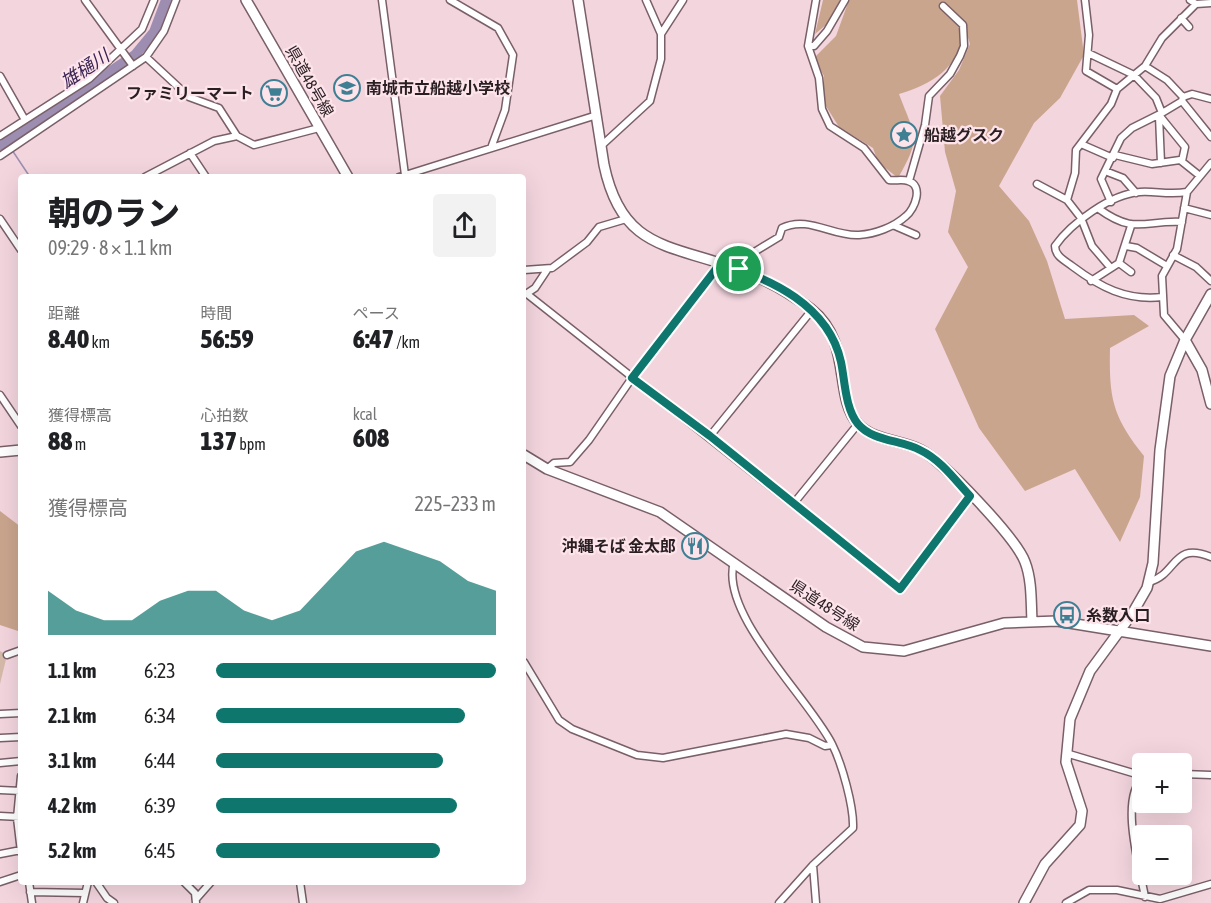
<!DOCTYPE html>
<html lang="ja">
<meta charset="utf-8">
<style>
:root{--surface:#fff;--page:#f2f2f2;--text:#202124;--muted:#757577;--accent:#0f766e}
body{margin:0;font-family:"Asap Condensed","Noto Sans JP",sans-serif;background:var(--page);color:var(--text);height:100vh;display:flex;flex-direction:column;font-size:22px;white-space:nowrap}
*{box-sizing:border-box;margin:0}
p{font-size:20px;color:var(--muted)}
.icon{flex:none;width:33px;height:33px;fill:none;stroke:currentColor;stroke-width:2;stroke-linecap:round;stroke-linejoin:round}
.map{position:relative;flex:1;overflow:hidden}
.sheet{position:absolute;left:18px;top:174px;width:508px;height:711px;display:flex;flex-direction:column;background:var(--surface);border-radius:6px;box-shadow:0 6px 24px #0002}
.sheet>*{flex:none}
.buttons{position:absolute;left:1132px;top:753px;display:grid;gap:12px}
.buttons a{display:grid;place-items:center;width:60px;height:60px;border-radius:6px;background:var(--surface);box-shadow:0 6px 24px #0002;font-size:30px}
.pin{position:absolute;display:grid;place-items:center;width:51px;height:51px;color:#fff;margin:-26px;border:3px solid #fff;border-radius:50%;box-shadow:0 2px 6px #0007}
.round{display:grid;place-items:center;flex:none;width:63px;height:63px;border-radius:6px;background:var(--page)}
.summary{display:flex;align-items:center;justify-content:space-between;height:102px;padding:0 30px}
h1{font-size:33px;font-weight:800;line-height:45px}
.stats{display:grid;grid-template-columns:repeat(3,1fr);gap:9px;height:102px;padding:6px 30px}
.stats div{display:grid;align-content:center}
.stats b{font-size:26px;font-weight:800}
.stats small{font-size:16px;font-weight:400}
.stats p{font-size:16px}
.chart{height:168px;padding:12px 30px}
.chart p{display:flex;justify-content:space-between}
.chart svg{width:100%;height:108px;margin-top:6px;fill:var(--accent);opacity:.7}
ul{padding:0 30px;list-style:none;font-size:20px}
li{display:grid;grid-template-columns:96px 72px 1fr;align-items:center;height:45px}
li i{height:15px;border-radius:8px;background:var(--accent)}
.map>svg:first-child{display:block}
.green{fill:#d5baa9}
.forest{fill:#caa58e}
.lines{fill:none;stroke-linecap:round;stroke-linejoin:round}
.stream{stroke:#9c8db1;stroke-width:1.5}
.river{stroke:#9c8db1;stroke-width:10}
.street-casing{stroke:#795f67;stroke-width:9}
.secondary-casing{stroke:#795f67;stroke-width:12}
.street{stroke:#fff;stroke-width:6}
.secondary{stroke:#fff;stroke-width:9}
.route-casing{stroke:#fff;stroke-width:12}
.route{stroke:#0f766e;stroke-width:8}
.labels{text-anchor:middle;stroke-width:4.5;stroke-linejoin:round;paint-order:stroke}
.street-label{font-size:16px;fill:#291e22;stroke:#fde4eb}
.poi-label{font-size:16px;font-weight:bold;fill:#291e22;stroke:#fde4eb;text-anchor:start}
.water-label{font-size:18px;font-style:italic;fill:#392352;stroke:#fde4eb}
</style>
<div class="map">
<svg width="1211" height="903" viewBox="0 0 1211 903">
<rect width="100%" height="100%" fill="#f3d5de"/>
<!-- green -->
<path class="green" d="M0,651L7,655L0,684Z"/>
<!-- forest -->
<path class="forest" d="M823,0H840L827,24L815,34Z
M849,0H1077L1084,55L1060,98L1034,123L999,186L1029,221L1047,261L1065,319L1134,315L1149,326L1110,348C1109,398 1112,416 1144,456L1140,497L1120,542L1075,469L1025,491L979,428L935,329L968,267L948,232L956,191L945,152L940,96L959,70L970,44L964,24L961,26C965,65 932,85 899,94C915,137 922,136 898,178L878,162L873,148L839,127L824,103V76L814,58L836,36Z
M0,511L21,527V632L0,625Z"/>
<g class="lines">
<!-- stream -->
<path class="stream" d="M6,141L10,146
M12,150L30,177"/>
<!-- river -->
<path class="river" d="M0,145L135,55L154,32L166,0"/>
<defs>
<path id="street" d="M85,0L133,66
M382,0L405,175
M450,0L498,28L513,55L505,110L491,148
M1085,0L1089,35L1086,71L1117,89
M1190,0L1196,4L1211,3
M1196,4L1162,38L1145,66L1134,75L1156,98L1162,113L1182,101L1183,97L1192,94L1211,99
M1181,18L1189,27
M661,34L683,0
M808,46H814L827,31L845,0
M146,57L189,97L219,108L237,136L254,145L319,128
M1145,66L1167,80L1183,97
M0,76L25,120
M1182,101L1211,137
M1159,115L1185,147L1182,161
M1159,116L1161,163
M0,136L89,79L142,29L154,0
M1081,144L1113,158
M601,146L650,101L661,59V34L646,0
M190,153L206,177
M1115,155L1152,164L1180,160L1200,176
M0,156L146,57L164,31L176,0
M1105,171L1123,178L1136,193
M145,177L214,141L237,136
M399,177L597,115
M909,181L925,125L929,96L950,74L960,56L964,46L963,25L943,6
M1037,184L1067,200L1081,218L1092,246L1110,267
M1067,200L1075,173L1076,150L1111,104L1117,89L1134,75L1088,53
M1111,202L1101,179L1121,138L1132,128L1162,113
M1184,208L1211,215
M1099,209C1135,235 1144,220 1182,222
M0,219L21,250
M893,225L916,235
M1126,246L1137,248L1167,266
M1173,255L1196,267L1211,281
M1119,263L1131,272
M739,269L751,254L779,237L782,228C808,215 833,237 859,235C875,234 894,227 906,216C915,209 924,185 908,181C903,179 895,181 889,180L864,148L830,126L822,109L819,78L808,46L816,0
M524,270L552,268L587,242L599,227L626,219
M1091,281L1119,263L1131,226
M526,294L535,288L547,270
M527,294L900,589L970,496
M1162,297C1126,301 1100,287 1072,266C1064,260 1055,256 1055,246C1071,223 1111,194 1140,192C1156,191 1169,195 1187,192
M1185,340L1164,315L1162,276L1177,249L1187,192L1211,163
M0,395L21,426
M710,436L812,310
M547,469L554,463L570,462L589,440L632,378L720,264
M794,503L858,424
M734,562C719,614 808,697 832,744C842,764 854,807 853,828L813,865L779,903
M1149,582C1178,574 1172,541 1211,557
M7,655L21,650
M524,662L559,720L572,729L637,755L663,758L786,734L809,738L825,746L832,745
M0,714L21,713
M0,738L21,737
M1067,749L1069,754L1143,776
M0,763L21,761
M1182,774L1211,775
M21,776L17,818L21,852
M1143,778C1119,798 1140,869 1145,897
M0,790L21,791
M0,816L20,817
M0,854L21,850
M813,865L816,903
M0,882L21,875
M29,882L32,903
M96,882L107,898L114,903
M184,882L195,893L196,903
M300,882L303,903
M30,892L85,893
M196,899L211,882
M83,903L88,882
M1066,903L1089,890H1117L1160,899L1211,884"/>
<path id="secondary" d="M246,0L348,177
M578,0L604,165C622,251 671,244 740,270C765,279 790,293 811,309C853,342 833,396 858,424C874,441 902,440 921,450C944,462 1016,538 1025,562C1032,580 1031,602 1032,621
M1185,340L1202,370L1211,404
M0,452L21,450
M524,455L547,469L660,512L826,627L863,647L904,651L1004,623L1057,621L1211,646
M1024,903L1045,864L1080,825L1082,811L1066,762L1070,719L1090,671L1132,614L1147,588L1153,563L1160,450L1170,376L1185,340L1211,294"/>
</defs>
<!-- street casing -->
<use href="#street" class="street-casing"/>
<!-- secondary casing -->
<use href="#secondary" class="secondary-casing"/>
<!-- street -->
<use href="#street" class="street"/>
<!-- secondary -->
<use href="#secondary" class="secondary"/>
</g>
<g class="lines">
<defs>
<path id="route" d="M720,264C771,278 829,306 841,362C845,381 845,408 858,424C872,441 901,440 920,450C941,460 955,480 970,496L900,589L710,436L632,378Z"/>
</defs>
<!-- route casing -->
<use href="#route" class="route-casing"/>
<!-- route -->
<use href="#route" class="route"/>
</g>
<!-- icons -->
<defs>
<symbol id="school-ring" viewBox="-11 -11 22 22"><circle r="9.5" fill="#fde4eb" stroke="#3f7f93" stroke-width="1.5"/><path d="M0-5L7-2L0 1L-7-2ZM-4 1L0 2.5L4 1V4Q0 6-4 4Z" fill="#3f7f93"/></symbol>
<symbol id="supermarket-ring" viewBox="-11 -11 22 22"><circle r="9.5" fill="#fde4eb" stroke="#3f7f93" stroke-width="1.5"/><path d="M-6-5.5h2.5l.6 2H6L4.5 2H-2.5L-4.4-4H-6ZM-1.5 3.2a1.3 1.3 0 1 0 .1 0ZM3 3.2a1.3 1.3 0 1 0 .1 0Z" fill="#3f7f93"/></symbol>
<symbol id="sight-ring" viewBox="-11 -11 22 22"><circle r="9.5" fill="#fde4eb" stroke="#3f7f93" stroke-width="1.5"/><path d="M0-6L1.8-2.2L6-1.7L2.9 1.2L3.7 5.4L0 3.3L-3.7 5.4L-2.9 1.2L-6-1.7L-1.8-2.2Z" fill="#3f7f93"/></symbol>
<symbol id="restaurant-ring" viewBox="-11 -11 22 22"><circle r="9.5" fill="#fde4eb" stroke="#3f7f93" stroke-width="1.5"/><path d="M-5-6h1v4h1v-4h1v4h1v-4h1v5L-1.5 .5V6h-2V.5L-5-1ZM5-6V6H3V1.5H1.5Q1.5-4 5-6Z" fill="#3f7f93"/></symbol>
<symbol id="bus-ring" viewBox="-11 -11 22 22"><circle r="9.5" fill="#fde4eb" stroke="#3f7f93" stroke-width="1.5"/><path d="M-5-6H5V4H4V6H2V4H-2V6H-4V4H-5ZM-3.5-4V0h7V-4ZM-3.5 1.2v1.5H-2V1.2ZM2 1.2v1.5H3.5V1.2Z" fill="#3f7f93"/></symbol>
</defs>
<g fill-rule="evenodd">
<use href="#school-ring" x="332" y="73" width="30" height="30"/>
<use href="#supermarket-ring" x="259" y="78" width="30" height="30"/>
<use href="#sight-ring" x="889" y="120" width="30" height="30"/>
<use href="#restaurant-ring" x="680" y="531" width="30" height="30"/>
<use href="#bus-ring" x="1052" y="600" width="30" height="30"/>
</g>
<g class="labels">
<!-- street labels -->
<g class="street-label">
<text transform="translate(310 81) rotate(60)" y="6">県道48号線</text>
<text transform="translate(825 605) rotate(33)" y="6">県道48号線</text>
</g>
<!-- poi labels -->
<g class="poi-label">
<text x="366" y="94">南城市立船越小学校</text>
<text x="254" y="99" text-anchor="end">ファミリーマート</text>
<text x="924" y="141">船越グスク</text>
<text x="676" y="552" text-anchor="end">沖縄そば 金太郎</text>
<text x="1086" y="621">糸数入口</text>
</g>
<!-- water labels -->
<g class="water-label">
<text transform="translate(85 69) rotate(-34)" y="6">雄樋川</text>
</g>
</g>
</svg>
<div class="buttons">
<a>+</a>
<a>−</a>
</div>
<div class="pin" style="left:739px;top:269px;background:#1e9e55"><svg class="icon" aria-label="arrive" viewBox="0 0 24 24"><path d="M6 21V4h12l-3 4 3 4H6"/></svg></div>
<section class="sheet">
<div class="summary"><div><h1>朝のラン</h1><p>09:29 · 8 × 1.1 km</p></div><a class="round"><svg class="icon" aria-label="share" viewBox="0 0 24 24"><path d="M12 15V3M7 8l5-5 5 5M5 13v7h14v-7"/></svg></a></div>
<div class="stats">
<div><p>距離</p><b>8.40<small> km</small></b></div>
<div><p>時間</p><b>56:59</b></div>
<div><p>ペース</p><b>6:47<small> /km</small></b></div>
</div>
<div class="stats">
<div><p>獲得標高</p><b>88<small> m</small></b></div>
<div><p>心拍数</p><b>137<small> bpm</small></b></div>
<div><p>kcal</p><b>608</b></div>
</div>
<div class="chart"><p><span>獲得標高</span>225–233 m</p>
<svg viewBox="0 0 160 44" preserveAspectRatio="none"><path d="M0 44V26L10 34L20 38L30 38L40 30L50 26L60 26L70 34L80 38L90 34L100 22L110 10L120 6L130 10L140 14L150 22L160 26V44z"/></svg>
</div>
<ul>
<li><b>1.1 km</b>6:23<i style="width:100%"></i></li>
<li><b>2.1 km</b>6:34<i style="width:89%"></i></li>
<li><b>3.1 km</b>6:44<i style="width:81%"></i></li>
<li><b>4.2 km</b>6:39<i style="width:86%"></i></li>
<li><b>5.2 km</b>6:45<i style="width:80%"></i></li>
</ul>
</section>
</div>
